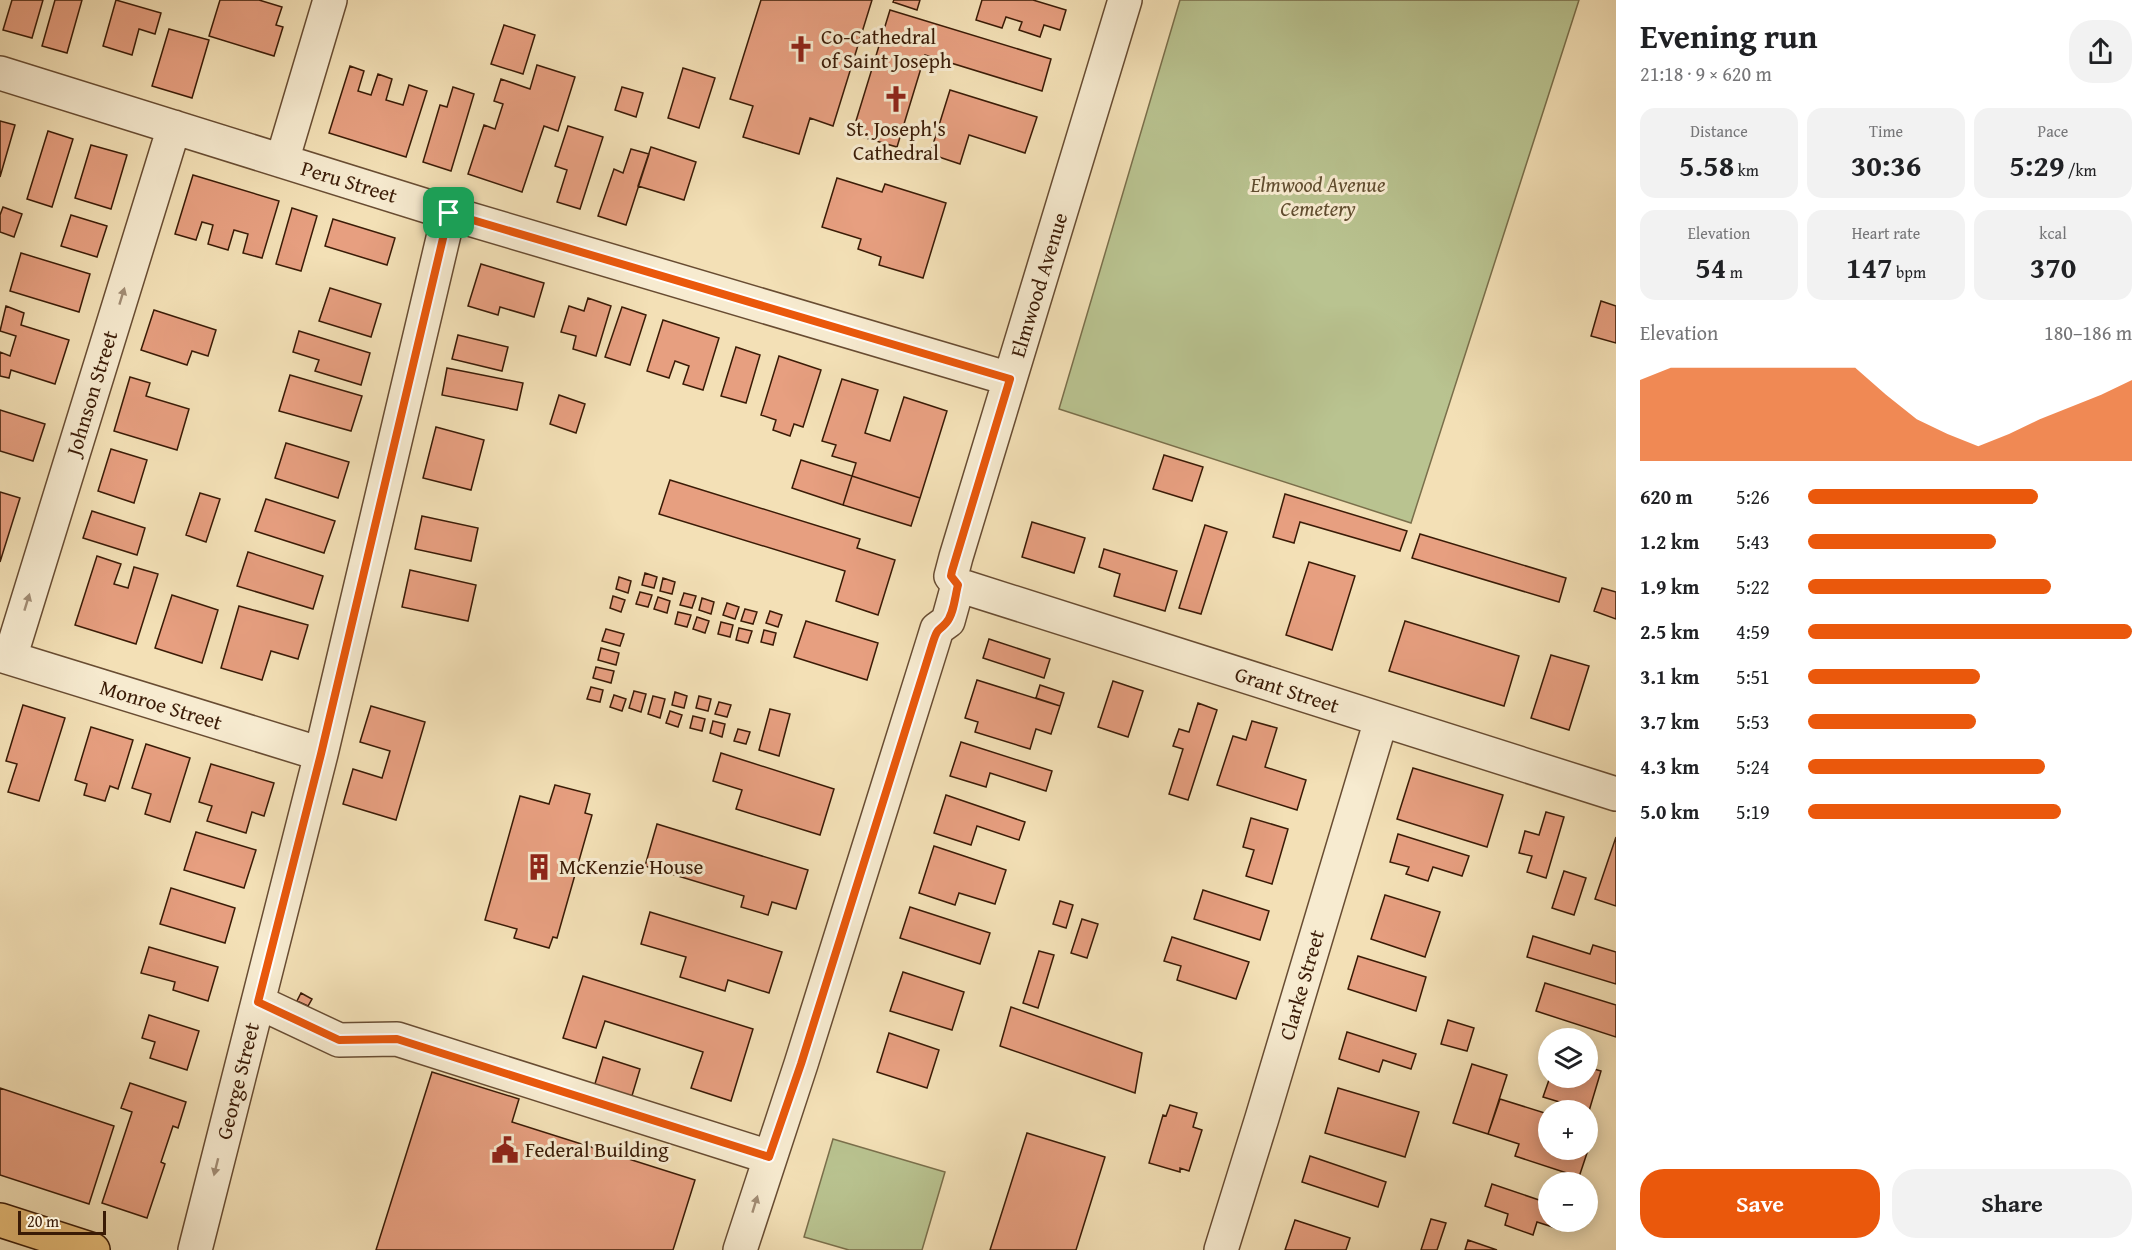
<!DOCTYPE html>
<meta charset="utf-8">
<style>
:root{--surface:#fff;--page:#f2f2f2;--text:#202124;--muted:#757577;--accent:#ea580c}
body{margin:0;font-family:"Gentium Book Plus",serif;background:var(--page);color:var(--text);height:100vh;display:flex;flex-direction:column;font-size:22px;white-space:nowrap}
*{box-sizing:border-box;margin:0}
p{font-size:20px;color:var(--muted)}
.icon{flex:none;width:33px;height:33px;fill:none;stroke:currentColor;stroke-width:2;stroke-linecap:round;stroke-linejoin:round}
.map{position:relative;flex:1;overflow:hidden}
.drawer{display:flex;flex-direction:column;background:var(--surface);width:540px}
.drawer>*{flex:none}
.controls{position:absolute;left:1538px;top:1028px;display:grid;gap:12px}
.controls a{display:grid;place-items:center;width:60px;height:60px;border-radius:50%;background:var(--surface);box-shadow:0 3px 15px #0003;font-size:30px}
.scale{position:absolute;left:18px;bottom:15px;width:88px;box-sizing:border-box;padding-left:6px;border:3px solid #3a1b06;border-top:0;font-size:16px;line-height:21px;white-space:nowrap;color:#3a1b06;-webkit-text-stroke:4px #f7ebd0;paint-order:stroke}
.pin{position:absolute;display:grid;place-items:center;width:51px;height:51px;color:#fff;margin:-26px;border-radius:12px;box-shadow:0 3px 9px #0006}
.round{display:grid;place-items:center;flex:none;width:63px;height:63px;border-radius:24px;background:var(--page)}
.overview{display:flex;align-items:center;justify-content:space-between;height:102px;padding:0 24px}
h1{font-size:33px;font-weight:800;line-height:45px}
.metrics{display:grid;grid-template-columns:repeat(3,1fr);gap:9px;height:102px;padding:6px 24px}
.metrics div{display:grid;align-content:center;border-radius:15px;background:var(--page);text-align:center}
.metrics b{font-size:30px;font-weight:800}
.metrics small{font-size:16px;font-weight:400}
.metrics p{font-size:16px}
.chart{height:168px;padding:12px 24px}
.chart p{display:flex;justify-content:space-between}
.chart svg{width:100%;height:108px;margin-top:6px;fill:var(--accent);opacity:.7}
.primary-button{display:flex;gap:12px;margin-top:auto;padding:12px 24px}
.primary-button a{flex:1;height:69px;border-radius:24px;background:var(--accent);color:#fff;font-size:24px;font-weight:800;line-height:69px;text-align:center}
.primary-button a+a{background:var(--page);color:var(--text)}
ul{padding:0 24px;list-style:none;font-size:20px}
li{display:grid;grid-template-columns:96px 72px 1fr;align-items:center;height:45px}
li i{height:15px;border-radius:8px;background:var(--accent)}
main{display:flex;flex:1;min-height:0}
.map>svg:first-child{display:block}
.green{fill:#b9c390;stroke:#7a6f4b;stroke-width:1.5}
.building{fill:#e79f80;stroke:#3a1b06;stroke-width:1.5}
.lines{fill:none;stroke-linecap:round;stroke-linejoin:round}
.minor-casing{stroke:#684c32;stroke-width:36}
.major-casing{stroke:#3a1b06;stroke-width:36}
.minor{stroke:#f7ebd0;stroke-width:33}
.major{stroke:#eac07b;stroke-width:33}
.oneway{fill:#a28d75}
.route-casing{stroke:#fff;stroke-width:12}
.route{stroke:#ea580c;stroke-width:8}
.labels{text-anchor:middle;stroke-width:6;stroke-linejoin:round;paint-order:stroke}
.poi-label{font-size:21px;fill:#3a1b06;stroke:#f7ebd0;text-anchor:start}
.street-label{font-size:21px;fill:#3a1b06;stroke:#f7ebd0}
.park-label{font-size:21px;font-style:italic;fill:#604d2f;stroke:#f7ebd0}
</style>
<main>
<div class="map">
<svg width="1616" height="1250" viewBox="0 0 1616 1250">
<rect width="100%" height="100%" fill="#f3e0b6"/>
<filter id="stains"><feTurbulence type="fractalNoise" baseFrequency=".00333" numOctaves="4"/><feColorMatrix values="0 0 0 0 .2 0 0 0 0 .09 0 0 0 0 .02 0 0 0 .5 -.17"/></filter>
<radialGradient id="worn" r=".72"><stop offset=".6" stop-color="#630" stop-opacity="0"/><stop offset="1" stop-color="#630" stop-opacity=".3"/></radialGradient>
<!-- green -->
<path class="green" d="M1180,0H1579L1411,523L1059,409Z
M833,1139L945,1172L922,1250H849L804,1237Z"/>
<!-- building -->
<path class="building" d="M12,0H43L32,38L3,30Z
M55,0H82L67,53L42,46Z
M116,0L161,13L155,34L139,29L132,55L103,46Z
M220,0H259L282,7L276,25L283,27L274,56L209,36Z
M761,0H872L833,126L810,118L799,154L743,137L753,106L730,99Z
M894,0H920L917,10L893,2Z
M982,0H1033L1066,10L1060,30L1044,25L1040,37L1019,30L1022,22L1006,17L1002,28L976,20Z
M890,10L1051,59L1042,91L925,55L897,147L852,134Z
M504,25L535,35L523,74L491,64Z
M169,29L209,40L192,98L152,86Z
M537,65L575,77L558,131L544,126L522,192L468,174L484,125L495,129L503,104L494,101L501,79L530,89Z
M350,66L364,71L358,91L371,95L378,74L392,79L386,100L403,105L409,85L427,91L406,157L329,133Z
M683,68L715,78L699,128L668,118Z
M453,87L474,94L451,171L423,162L440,105L447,107Z
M622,87L643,93L636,117L615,110Z
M950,90L1037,117L1025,153L969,135L960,164L930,154Z
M0,121L15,125L0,177Z
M568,126L603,137L580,209L557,202L567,170L555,166Z
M48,131L73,139L52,207L27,199Z
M91,145L127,155L111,209L75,198Z
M651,147L696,162L684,200L638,186Z
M631,149L649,154L626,225L598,216L614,169L623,173Z
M193,175L279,201L262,258L243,253L248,234L234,230L228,250L208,244L213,225L202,222L196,240L175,234Z
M837,178L882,192L885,184L946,203L923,278L879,265L881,257L858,249L861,239L822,227Z
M3,207L22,214L14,237L0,232V215Z
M292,208L317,216L301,271L276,264Z
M71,215L107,226L97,257L61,246Z
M333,219L395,238L387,265L325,246Z
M21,253L90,274L79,312L10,291Z
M481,264L544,283L534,317L500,307L498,315L468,306Z
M330,288L381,304L371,337L319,321Z
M588,298L611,306L596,356L573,349L576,336L561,332L569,306L584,311Z
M1601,301L1616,306V343L1591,336Z
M6,306L24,313L21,325L69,340L55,384L11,370L9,378L0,376V352L10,356L16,336L0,331Z
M622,307L646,315L630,365L605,357Z
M154,310L216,330L208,356L192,351L187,365L141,350Z
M663,320L719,338L703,390L683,384L689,366L675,361L669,378L647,371Z
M299,331L370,353L361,385L315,371L319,360L293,352Z
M458,335L508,347L502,371L452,359Z
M736,347L760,355L746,403L721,396Z
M779,356L821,370L803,427L794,424L790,436L773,430L776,420L761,415Z
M447,368L523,383L517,410L442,395Z
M290,375L362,396L351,431L279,411Z
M130,377L150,383L146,396L189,409L177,450L114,431Z
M842,379L878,390L865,433L890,441L904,397L947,411L920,498L852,476L856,463L832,456L836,445L822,441Z
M559,395L585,404L576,433L550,424Z
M0,410L45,424L33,461L0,451Z
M436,427L484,440L471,490L423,478Z
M286,443L349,462L338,498L275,478Z
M111,449L147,460L134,503L98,491Z
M1164,455L1203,467L1192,501L1153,489Z
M801,460L852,476L843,505L792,488Z
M852,476L920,498L911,526L843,505Z
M670,480L860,539L857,548L895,560L878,615L836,601L845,571L659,514Z
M0,492L20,498L0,562Z
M200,493L220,499L206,542L186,535Z
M1285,494L1407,531L1400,551L1300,522L1294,543L1273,537Z
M266,499L335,521L324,553L255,531Z
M92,511L145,528L137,555L83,538Z
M422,516L478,528L471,561L415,549Z
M1032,522L1085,538L1074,573L1022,557Z
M1205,525L1227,532L1201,614L1179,608Z
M1420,534L1566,578L1559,602L1412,558Z
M1104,549L1177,571L1165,611L1114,596L1120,574L1099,567Z
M248,552L323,576L313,609L237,586Z
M97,556L121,564L114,584L128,588L134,567L158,574L136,644L75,625Z
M1309,562L1355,576L1332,650L1286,635Z
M410,570L476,585L468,621L402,607Z
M645,573L657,577L654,588L642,585Z
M619,577L631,581L628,593L616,589Z
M663,578L675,582L672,594L660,591Z
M1602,588L1616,592V619L1594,611Z
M640,592L652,595L648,607L636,604Z
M684,593L696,596L692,608L680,605Z
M172,595L218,610L202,663L155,648Z
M613,596L625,600L621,612L610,608Z
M658,597L670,601L667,613L654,609Z
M702,598L714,602L711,614L699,610Z
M727,603L739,607L735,619L723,615Z
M239,606L308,625L298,659L271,651L262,680L221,668Z
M745,609L757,612L753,624L741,621Z
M770,611L782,615L778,627L766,623Z
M678,612L691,615L687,627L675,624Z
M697,617L709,621L705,633L693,629Z
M806,621L878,643L867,680L794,657Z
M1405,621L1519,656L1504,706L1389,671Z
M721,622L733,625L730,637L718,634Z
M739,628L752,631L748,643L736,640Z
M606,629L624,634L620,646L602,641Z
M764,630L776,633L773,645L761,642Z
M989,639L1050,659L1044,678L983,658Z
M601,648L619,653L616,665L598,660Z
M1551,655L1589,666L1569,730L1531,718Z
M596,667L614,671L611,683L593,678Z
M977,680L1060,706L1051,734L1036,729L1030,749L975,732L978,722L965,718Z
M1113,681L1143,691L1128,737L1098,727Z
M1040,685L1064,693L1060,706L1036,698Z
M591,687L603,690L600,702L587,699Z
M634,691L646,694L641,712L629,708Z
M675,692L687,696L684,708L672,705Z
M614,695L626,699L622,711L610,707Z
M653,696L665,699L660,718L648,714Z
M699,696L711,699L708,711L696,708Z
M719,702L731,705L727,717L715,714Z
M1198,703L1217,710L1188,800L1169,794L1183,749L1173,746L1179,729L1189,732Z
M23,705L65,718L39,801L8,792L17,764L6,761Z
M371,706L425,722L396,820L343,804L353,769L382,778L390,751L360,742Z
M770,709L790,714L779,756L759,750Z
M670,711L682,715L678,727L666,723Z
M693,716L705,719L702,731L690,728Z
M713,721L725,724L722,737L710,733Z
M1252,721L1277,728L1265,767L1306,780L1297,810L1217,785L1233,736L1246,740Z
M91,727L133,740L118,789L110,786L105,801L84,795L87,784L75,780Z
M738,729L750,732L746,744L734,741Z
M961,742L1052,771L1046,791L990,773L986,787L950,776Z
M146,744L190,758L170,822L145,814L151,794L132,788Z
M721,753L834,789L820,835L736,809L742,790L713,781Z
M211,764L274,783L264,816L252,812L246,833L207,821L212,806L199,802Z
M1413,768L1503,795L1487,847L1397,819Z
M555,785L590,794L585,813L592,815L557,938L553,937L549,948L514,938L517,929L485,920L520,796L549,804Z
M946,795L1025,822L1019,840L977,826L971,845L934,833Z
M1546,812L1564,817L1546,878L1527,872L1532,856L1519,853L1525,831L1539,835Z
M1251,818L1288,829L1272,884L1246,876L1254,850L1243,847Z
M657,824L808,870L796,909L772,902L768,915L741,907L744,896L645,866Z
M196,832L256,850L244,888L184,870Z
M1398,834L1469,856L1462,876L1433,867L1428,881L1406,874L1409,867L1390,862Z
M1616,837V906L1595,899Z
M934,846L1006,870L995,904L959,893L955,905L919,893Z
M1564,871L1586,878L1574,915L1552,908Z
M171,888L235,908L225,943L160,924Z
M1203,890L1269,911L1260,940L1194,919Z
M1385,895L1440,912L1425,957L1371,939Z
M1060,901L1073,905L1066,928L1053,924Z
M910,907L990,933L980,964L900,938Z
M650,912L782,952L769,993L728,980L725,991L680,977L686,957L641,944Z
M1082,919L1098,924L1087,958L1071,953Z
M1533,936L1590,954L1593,945L1616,952V984L1527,957Z
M1172,937L1249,962L1236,999L1177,980L1181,966L1164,961Z
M149,947L218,967L208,1001L173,990L175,982L141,973Z
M1039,951L1054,955L1038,1008L1023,1003Z
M1358,956L1426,977L1416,1011L1348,989Z
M903,972L964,992L952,1030L890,1011Z
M583,976L753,1029L731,1101L691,1088L703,1052L605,1021L596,1048L563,1038Z
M1545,983L1616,1005V1037L1536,1011Z
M301,993L312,999L308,1006L297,1001Z
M1011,1007L1142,1053L1135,1093L1000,1046Z
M149,1015L199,1031L187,1070L150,1058L155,1042L142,1038Z
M1448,1020L1474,1028L1467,1051L1441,1044Z
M1347,1032L1416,1054L1411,1069L1383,1060L1379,1072L1339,1059Z
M889,1033L939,1050L927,1088L877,1072Z
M603,1057L640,1069L631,1099L594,1087Z
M1472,1064L1507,1075L1488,1134L1453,1123Z
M1587,1067L1601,1071L1589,1111L1543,1097L1550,1077H1587Z
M432,1072L519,1099L512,1122L695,1180L673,1250H376Z
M130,1083L186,1102L178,1128L173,1126L161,1162L165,1164L147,1218L102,1203L132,1112L121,1108Z
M0,1088L114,1126L89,1204L0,1175Z
M1338,1088L1419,1112L1405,1157L1325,1133Z
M1500,1099L1548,1114V1149H1587V1140L1591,1141L1579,1177L1515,1156L1519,1144L1488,1134Z
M1170,1105L1197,1113L1193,1127L1202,1130L1189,1171L1180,1168V1172L1149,1163L1163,1115L1166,1116Z
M1027,1133L1105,1157L1076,1250H990Z
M1310,1156L1386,1182L1378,1207L1302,1182Z
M1492,1184L1548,1203V1221H1565L1562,1230L1537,1222L1533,1235L1505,1225L1508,1214L1485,1206Z
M1431,1219L1446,1223L1437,1250H1421Z
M1295,1220L1350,1238L1346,1250H1285Z
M1468,1240L1497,1250H1465Z"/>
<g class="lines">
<defs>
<path id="minor" d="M0,73L449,213L1010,379
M282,161L330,0
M958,585L1616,794
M958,585L951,576L956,557L1125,0
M0,655L321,754
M10,658L174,127
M258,1002L339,1040L397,1039L769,1157
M195,1250L321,754L449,213
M740,1250L801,1064L933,642L937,629L948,621L958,585
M1221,1250L1262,1118L1381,720"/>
<path id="major" d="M0,1220L93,1250"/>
</defs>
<!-- minor casing -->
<use href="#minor" class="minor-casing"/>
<!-- major casing -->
<use href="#major" class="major-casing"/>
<!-- minor -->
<use href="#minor" class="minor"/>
<!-- major -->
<use href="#major" class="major"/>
</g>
<!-- one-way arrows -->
<defs><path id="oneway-solid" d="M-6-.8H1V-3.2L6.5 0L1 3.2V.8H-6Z" transform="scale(1.5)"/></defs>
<g class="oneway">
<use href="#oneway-solid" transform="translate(122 296) rotate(-73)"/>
<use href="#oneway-solid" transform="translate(27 602) rotate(-73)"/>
<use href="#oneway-solid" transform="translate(216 1167) rotate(104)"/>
<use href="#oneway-solid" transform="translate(755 1204) rotate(-73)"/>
</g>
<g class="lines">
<defs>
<path id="route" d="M449,213L1010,379L952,571L951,576L958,585C955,596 954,614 946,623C938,632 938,627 933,642L801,1064L769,1157L397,1039L339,1040L258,1002L321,754Z"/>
</defs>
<!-- route casing -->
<use href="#route" class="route-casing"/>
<!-- route -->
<use href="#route" class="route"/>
</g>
<!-- icons -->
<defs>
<symbol id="church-bare" viewBox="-9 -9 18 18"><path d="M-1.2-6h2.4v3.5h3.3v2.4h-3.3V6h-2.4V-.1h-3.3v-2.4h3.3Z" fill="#8f2418" stroke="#f7ebd0" stroke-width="2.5" paint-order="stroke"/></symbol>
<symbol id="building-bare" viewBox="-9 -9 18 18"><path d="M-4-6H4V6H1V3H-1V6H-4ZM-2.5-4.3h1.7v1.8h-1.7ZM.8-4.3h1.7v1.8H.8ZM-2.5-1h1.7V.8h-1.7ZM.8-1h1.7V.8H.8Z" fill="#8f2418" stroke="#f7ebd0" stroke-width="2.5" paint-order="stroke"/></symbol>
<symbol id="civic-bare" viewBox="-9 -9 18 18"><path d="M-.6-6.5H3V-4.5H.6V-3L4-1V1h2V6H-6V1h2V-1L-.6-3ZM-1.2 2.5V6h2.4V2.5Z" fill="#8f2418" stroke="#f7ebd0" stroke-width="2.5" paint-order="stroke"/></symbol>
</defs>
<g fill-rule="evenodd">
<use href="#church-bare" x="782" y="30" width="38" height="38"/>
<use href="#church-bare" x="877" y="80" width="38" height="38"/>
<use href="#building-bare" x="520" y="848" width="38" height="38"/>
<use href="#civic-bare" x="486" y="1131" width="38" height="38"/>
</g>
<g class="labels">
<!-- poi labels -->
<g class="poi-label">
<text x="821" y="44">Co-Cathedral<tspan x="821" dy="24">of Saint Joseph</tspan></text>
<text x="896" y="136" text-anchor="middle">St. Joseph's<tspan x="896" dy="24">Cathedral</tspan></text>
<text x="559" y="874">McKenzie House</text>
<text x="525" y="1157">Federal Building</text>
</g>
<!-- street labels -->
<g class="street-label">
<text transform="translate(349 182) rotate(17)" y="7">Peru Street</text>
<text transform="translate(1039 285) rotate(-73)" y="7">Elmwood Avenue</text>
<text transform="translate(92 393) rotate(-73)" y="7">Johnson Street</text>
<text transform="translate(1287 690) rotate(18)" y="7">Grant Street</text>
<text transform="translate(161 705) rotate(17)" y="7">Monroe Street</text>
<text transform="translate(1302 985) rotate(-74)" y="7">Clarke Street</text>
<text transform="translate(238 1081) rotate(-76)" y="7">George Street</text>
</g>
<!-- park labels -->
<g class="park-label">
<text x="1318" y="192">Elmwood Avenue<tspan x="1318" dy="24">Cemetery</tspan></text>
</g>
</g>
<rect width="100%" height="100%" filter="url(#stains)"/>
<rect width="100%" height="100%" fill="url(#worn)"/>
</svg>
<div class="controls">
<a><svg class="icon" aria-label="layers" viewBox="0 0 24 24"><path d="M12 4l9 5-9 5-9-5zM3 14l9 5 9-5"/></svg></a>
<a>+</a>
<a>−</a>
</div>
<div class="scale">20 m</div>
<div class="pin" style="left:449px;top:213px;background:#1e9e55"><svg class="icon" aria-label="arrive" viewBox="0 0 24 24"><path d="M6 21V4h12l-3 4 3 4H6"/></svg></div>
</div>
<section class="drawer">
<div class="overview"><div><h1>Evening run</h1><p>21:18 · 9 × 620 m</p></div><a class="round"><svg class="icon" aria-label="share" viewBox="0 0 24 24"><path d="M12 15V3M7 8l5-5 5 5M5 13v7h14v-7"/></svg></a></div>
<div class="metrics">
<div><p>Distance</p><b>5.58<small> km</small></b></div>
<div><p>Time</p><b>30:36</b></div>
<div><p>Pace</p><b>5:29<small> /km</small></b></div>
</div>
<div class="metrics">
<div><p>Elevation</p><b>54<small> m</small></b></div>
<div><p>Heart rate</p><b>147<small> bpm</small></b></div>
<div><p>kcal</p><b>370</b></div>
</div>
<div class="chart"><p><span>Elevation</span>180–186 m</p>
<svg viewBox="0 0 160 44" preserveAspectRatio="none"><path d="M0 44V11L10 6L20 6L30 6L40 6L50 6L60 6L70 6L80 17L90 27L100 33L110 38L120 33L130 27L140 22L150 17L160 11V44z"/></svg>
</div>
<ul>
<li><b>620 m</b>5:26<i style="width:71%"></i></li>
<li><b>1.2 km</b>5:43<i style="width:58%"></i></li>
<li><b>1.9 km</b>5:22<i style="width:75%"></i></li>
<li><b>2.5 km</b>4:59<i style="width:100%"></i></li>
<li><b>3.1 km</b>5:51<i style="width:53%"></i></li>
<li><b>3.7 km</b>5:53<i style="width:52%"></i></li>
<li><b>4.3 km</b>5:24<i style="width:73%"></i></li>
<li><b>5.0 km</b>5:19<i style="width:78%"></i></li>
</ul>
<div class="primary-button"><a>Save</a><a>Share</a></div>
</section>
</main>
